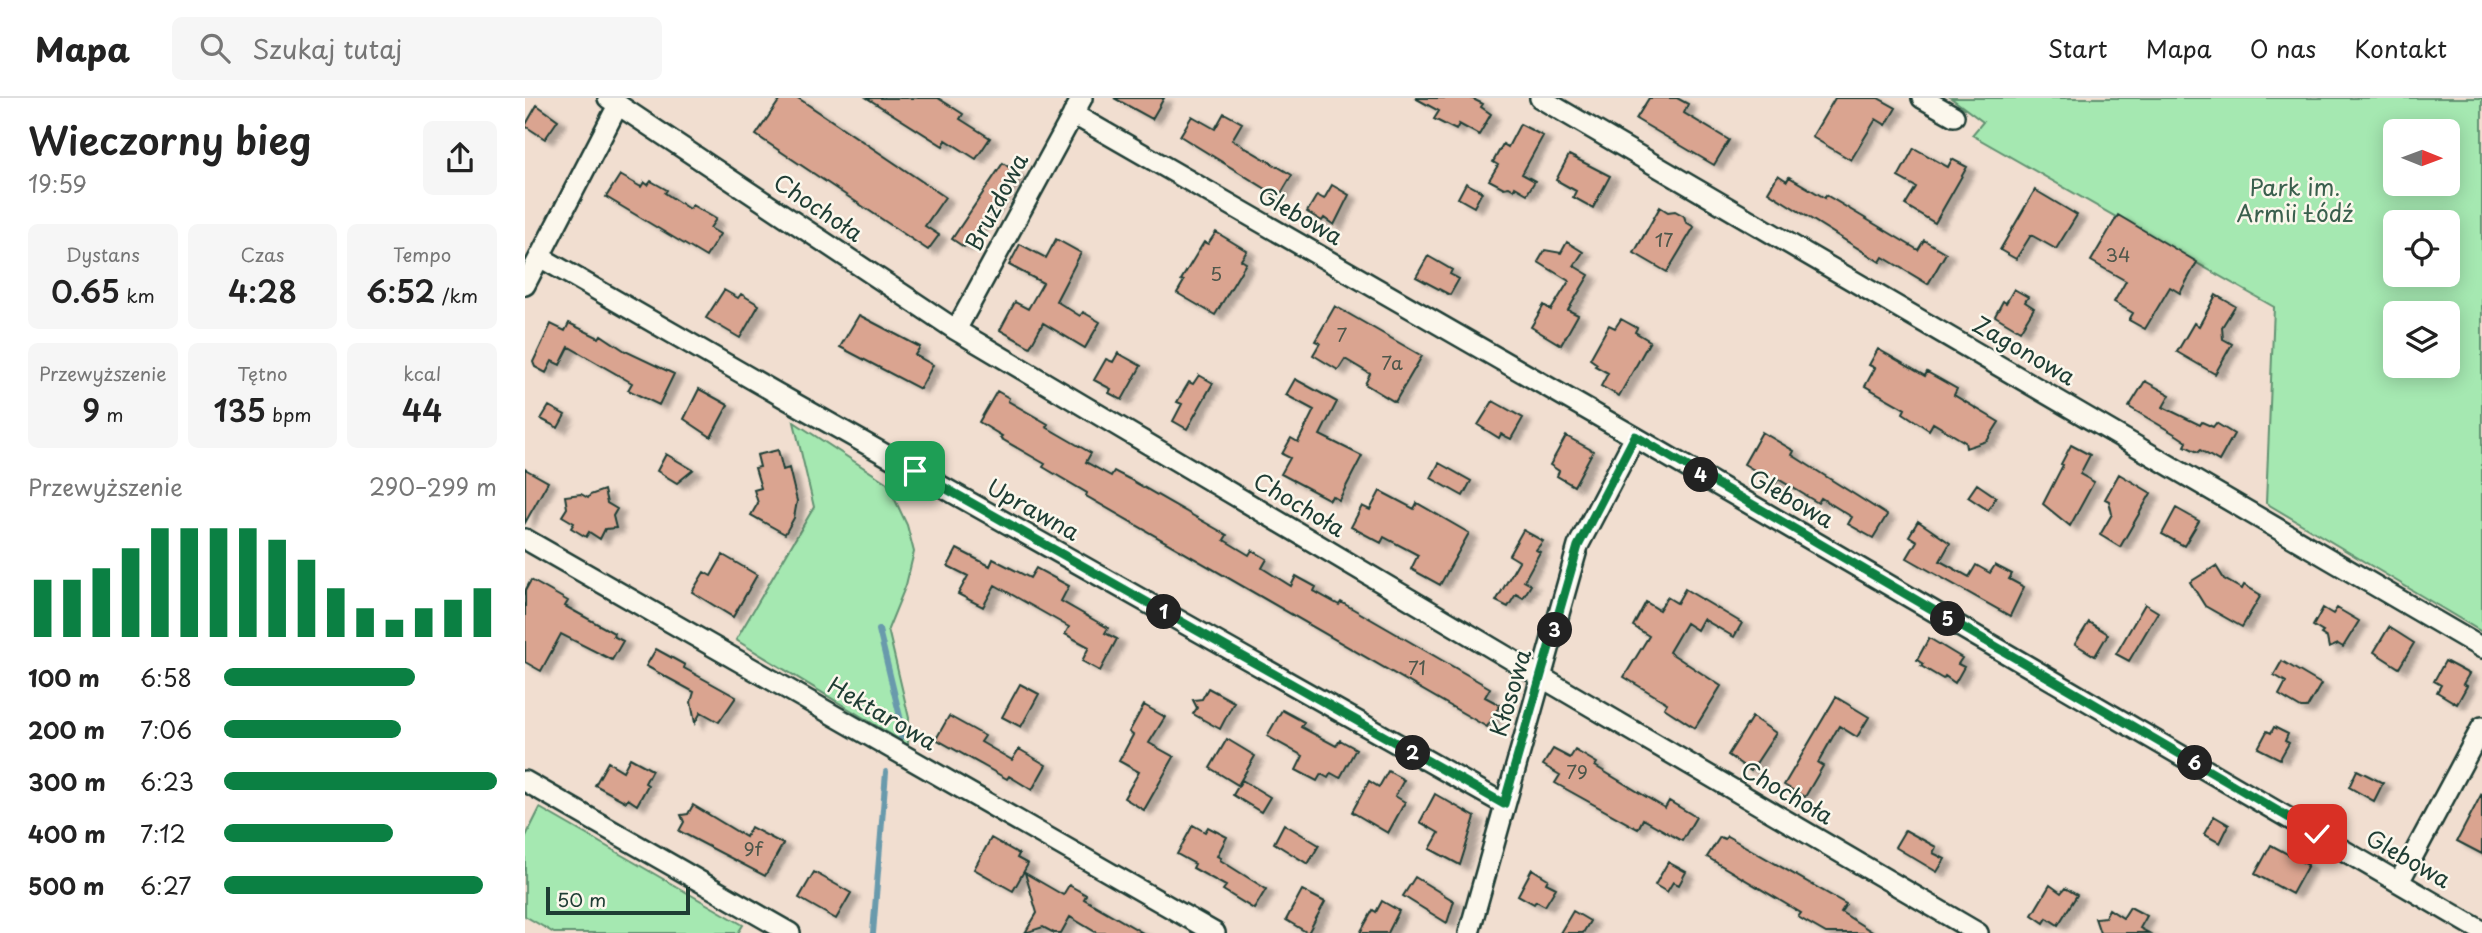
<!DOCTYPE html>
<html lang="pl">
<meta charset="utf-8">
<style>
:root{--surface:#fff;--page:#f6f6f6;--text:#222;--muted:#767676;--line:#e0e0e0;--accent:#0b8043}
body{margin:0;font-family:"Playpen Sans",sans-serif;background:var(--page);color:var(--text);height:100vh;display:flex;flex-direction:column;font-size:26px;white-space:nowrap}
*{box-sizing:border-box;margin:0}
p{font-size:23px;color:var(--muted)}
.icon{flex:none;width:38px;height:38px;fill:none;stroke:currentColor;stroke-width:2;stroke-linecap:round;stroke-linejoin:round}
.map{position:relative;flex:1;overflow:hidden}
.panel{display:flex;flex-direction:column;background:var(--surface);width:525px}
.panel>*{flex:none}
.needle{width:46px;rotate:91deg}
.tools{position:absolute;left:1858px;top:21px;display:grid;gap:14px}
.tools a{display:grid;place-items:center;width:77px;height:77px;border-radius:10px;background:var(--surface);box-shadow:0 4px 18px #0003;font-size:35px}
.scale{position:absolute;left:21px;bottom:18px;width:144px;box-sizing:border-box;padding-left:7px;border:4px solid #1f3d34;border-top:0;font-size:19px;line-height:24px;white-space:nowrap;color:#1f3d34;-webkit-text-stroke:5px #fbf7ec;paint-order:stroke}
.pin{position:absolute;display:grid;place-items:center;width:60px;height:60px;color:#fff;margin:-30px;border-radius:14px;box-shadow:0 4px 10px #0006}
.km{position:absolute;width:35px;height:35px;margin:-18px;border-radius:50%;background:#222;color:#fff;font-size:19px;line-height:35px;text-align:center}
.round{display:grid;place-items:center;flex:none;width:74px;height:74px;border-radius:10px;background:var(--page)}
.summary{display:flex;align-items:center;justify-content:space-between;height:119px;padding:0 28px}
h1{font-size:38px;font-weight:600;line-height:52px}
.figures{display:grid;grid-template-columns:repeat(3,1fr);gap:10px;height:119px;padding:7px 28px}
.figures div{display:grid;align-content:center;border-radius:10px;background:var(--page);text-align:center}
.figures b{font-size:30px;font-weight:600}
.figures small{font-size:19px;font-weight:400}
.figures p{font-size:19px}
.chart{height:196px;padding:14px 28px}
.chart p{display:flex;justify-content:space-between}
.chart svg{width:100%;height:126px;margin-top:7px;stroke:var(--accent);stroke-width:6}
ul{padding:0 28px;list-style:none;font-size:23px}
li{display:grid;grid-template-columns:112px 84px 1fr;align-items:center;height:52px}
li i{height:18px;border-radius:9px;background:var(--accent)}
header{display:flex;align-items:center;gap:42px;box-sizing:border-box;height:98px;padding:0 35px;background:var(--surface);border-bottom:2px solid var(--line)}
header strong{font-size:33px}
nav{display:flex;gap:38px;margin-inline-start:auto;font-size:24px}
.search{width:490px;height:63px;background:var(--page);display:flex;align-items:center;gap:18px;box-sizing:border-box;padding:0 24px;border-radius:10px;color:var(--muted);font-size:26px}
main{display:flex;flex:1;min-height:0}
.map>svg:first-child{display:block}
.green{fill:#a5e8b1;stroke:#629272;stroke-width:2;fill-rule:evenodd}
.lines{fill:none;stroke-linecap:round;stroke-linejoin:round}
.stream{stroke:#699aac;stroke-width:6}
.building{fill:#daa490;stroke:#1f3d34;stroke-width:2;filter:url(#shadow)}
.minor-casing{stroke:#1f3d34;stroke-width:24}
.minor{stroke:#fbf7ec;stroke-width:19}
.route-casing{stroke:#fff;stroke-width:14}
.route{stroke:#0b8043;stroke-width:9}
.labels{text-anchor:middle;stroke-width:5;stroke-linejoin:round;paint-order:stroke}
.number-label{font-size:19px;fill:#4e574b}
.park-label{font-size:23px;fill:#3a5f4d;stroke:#fbf7ec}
.street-label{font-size:23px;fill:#1f3d34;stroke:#fbf7ec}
</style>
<header>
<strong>Mapa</strong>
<div class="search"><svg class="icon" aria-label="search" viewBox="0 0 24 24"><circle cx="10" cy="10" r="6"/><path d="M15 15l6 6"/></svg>Szukaj tutaj</div>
<nav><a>Start</a><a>Mapa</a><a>O nas</a><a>Kontakt</a></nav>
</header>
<main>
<section class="panel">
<div class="summary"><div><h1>Wieczorny bieg</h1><p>19:59</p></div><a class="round"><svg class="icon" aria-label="share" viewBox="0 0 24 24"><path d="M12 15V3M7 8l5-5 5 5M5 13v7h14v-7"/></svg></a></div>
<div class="figures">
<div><p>Dystans</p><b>0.65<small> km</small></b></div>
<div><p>Czas</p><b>4:28</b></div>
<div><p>Tempo</p><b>6:52<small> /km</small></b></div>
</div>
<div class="figures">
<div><p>Przewyższenie</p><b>9<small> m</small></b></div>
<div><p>Tętno</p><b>135<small> bpm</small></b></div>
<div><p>kcal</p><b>44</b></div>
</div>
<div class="chart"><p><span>Przewyższenie</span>290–299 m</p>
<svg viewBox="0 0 160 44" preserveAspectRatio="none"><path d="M5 44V24M15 44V24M25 44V20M35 44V13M45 44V6M55 44V6M65 44V6M75 44V6M85 44V10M95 44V17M105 44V27M115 44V34M125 44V38M135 44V34M145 44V31M155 44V27"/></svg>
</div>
<ul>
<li><b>100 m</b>6:58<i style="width:70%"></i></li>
<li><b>200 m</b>7:06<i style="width:65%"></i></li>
<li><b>300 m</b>6:23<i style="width:100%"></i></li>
<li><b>400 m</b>7:12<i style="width:62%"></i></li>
<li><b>500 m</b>6:27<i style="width:95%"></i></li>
</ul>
</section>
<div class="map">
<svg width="1957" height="835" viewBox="0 0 1957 835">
<defs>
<filter id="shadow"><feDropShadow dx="8" dy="4.5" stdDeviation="2" flood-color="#0004"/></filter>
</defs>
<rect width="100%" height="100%" fill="#f1ded0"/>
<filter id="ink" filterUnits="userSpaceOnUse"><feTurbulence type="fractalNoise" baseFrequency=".0143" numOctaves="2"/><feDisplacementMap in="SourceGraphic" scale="14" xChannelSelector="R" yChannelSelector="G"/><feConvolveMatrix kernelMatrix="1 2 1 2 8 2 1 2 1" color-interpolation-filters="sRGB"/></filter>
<g filter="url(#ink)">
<!-- green -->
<path class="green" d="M1426,0H1957V534L1741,405L1749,209L1447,37L1458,24ZM1871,33H1923V86H1871ZM1871,124H1923V177H1871ZM1871,215H1923V268H1871Z
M269,324L362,385L382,427L389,454L381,487L363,531L384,620L383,647L211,542L289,409Z
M15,710L218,827L213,835H29L0,818V740Z"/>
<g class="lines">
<!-- stream -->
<path class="stream" d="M354,532L377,627L376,639
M348,835L361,674"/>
</g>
<!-- building -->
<path class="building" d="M256,0H273L420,99L400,128L414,137L403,152L231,37Z
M342,0H413L438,16L435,21L465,40L451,61L421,42L418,48Z
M589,0H639L627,21Z
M890,0H946L958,6L956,9L966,16L954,37L934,26L931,32L909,21L914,13Z
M1124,0H1152L1163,6L1159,15L1204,42L1189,67L1111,21Z
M1310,0H1353L1371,10L1361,27L1351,21L1326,62L1287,39Z
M12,7L33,22L20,41L0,28Z
M699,15L717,25L707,42L767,77L754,99L655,38L667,18L690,31Z
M995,26L1018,38L997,76L1010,83L1002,96L990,89L989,92L984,89L979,90L964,82L973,67L968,64L978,46L983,49Z
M1389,50L1423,69L1427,61L1442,69L1410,125L1380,107L1391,89L1373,79Z
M1044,57L1085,78L1068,110L1048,99L1051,93L1031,82Z
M478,65L492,75L439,149L427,141Z
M95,77L116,89L119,84L123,87L126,83L142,92L140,95L164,111L167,107L191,121L185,130L195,136L181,159L81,99Z
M1253,77L1262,83L1264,79L1300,100L1301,97L1393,152L1399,142L1421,155L1403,186L1358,159L1355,164L1243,94Z
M941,85L957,94L949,109L933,100Z
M807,87L824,97L809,127L799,120L797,123L782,114L792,97L799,101Z
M1510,92L1552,117L1531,151L1506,137L1491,161L1475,152Z
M1135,109L1143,114L1150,113L1159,118L1161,124L1169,129L1142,174L1109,155Z
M1593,117L1672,164L1655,195L1645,189L1620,231L1604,222L1608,215L1589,204L1601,183L1566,163Z
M691,134L722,153L716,162L721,165L690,217L652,195L659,183L656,182L679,144L683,146Z
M531,141L556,155L531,203L555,218L558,214L575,224L560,250L518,225L505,249L475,232L490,204L503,211L518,185L484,167L495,146L521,160Z
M1042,144L1058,154L1049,168L1064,177L1043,212L1053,217L1036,247L1006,229L1019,207L1026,212L1044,183L1013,164L1020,152L1036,155Z
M903,158L927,172L925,176L934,181L925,197L891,179Z
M1489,191L1503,199L1500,204L1509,210L1495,233L1470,218L1478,203L1481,205Z
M199,192L213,200L216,196L234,207L215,240L181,220Z
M1691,197L1710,208L1697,229L1698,241L1707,246L1690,276L1652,254L1669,225L1674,228Z
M810,208L897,258L870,304L840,286L845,276L820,261L813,272L788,257L795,245L790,243Z
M334,217L395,249L390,257L408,267L395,291L315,249Z
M1096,221L1112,230L1110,234L1125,243L1094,298L1076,288L1083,275L1070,268L1072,266L1065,261L1084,227L1090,230Z
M44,225L74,240L76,237L100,253L149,276L134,307L103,292L107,285L44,249L35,267L27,263L21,275L10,269L8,264L26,226L40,233Z
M1353,251L1400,278L1402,274L1432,291L1429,297L1474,324L1462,343L1441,350L1440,344L1408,325L1404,332L1378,315L1380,311L1340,288L1350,270L1344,267Z
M593,255L616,268L597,302L584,295L586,291L569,282L581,261L588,264Z
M674,277L688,285L662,331L648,323L657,306L652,304L664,284L668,286Z
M770,281L812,304L795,337L837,358L814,402L807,398L805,402L756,376L765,360L757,356L766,340L773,344L789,312L761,297Z
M1620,283L1645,297L1638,309L1675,327L1677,324L1688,329L1691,325L1709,336L1694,363L1675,352L1673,354L1660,348L1662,344L1653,338L1604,309Z
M174,291L203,307L186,339L159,321Z
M472,293L484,300L483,303L523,326L521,329L566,355L561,364L586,378L589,373L604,381L702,437L699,442L724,457L727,452L742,461L737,470L766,488L771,478L791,489L789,493L814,507L816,504L965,590L960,599L975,607L962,629L561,398L562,395L518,369L520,366L475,340L477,338L454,324Z
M968,303L998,320L986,341L976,336L974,340L953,327Z
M24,308L40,317L33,330L16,321Z
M1237,334L1269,353L1267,357L1362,417L1348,440L1323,426L1327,419L1296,400L1293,405L1253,381L1251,385L1219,366Z
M1041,338L1068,353L1049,388L1032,378L1034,373L1025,367Z
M1546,347L1565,357L1555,376L1569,384L1545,428L1518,406L1538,367L1536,366Z
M253,352L258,372L264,370L272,403L269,420L260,436L226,417L233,405L229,392L236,390L230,370L235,369L232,357Z
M141,356L168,372L152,385L132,373Z
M914,365L946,383L938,398L906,380Z
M0,371L23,384L0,425Z
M1594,376L1626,395L1595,449L1575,437L1587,416L1584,403L1580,401Z
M1452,386L1471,399L1463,412L1443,399Z
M79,392L82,405L92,411L88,418L91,430L80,431L75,441L64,434L61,439L46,430L49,425L37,418L42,410L40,398L56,396L63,400L65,397Z
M855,393L889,411L892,405L944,435L915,487L886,471L893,457L859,439L856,445L826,429L837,408L845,412Z
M1651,410L1674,423L1659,448L1637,436Z
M1393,423L1425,445L1415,463L1444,479L1451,467L1465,475L1470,467L1487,476L1484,481L1499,489L1485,518L1382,460L1392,443L1384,438Z
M998,432L1018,443L1011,452L1015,454L999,483L1006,487L998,500L991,496L983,509L971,503L994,463L984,457Z
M432,451L465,468L468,461L505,480L511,470L544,488L536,503L583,530L580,535L592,541L575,573L557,563L564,549L540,536L544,529L470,487L458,509L433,496L443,478L423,468Z
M198,457L232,477L208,519L167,494L179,474L186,478Z
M1691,468L1699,481L1717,491L1719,487L1736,497L1717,529L1680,508L1665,484Z
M6,482L43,503L40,508L89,535L88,538L98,543L87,562L36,536L16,573L0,564V493Z
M1160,491L1217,525L1209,539L1178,521L1172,532L1161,525L1144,554L1196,588L1170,630L1139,610L1142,605L1099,579L1124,538L1108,528L1121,504L1134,512L1142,499L1152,505Z
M1620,506L1633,514L1604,563L1591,556Z
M1798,510L1808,516L1812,510L1834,523L1818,549L1813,546L1804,550L1802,540L1796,536L1798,534L1788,528Z
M1564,524L1583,536L1570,558L1550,546Z
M1864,529L1889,545L1874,570L1849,554Z
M1404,540L1437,560L1433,566L1439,569L1430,585L1420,578L1418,581L1396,568L1398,566L1392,562Z
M131,551L160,567L159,570L211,599L194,624L176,614L170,625L166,604L169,594L121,568Z
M1757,563L1796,586L1782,610H1776L1754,597L1761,584L1749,577Z
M1920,563L1944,576L1938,586L1942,588L1932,606L1912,594L1916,587L1909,583Z
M495,586L514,596L496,629L477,619Z
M683,590L709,604L695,631L668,616L672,610L668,602L677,601Z
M1311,599L1344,619L1332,639L1314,628L1293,665L1298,668L1280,699L1259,687Z
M619,607L640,619L624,645L649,659L619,712L599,700L614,674L594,663L608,637L604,634Z
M757,612L779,624L776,629L811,648L815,642L831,651L815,680L806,675L803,680L796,676L792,683L771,672L778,658L742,638Z
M424,618L460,638L456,644L487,662L494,651L521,667L507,692L484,678L482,681L411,641Z
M1227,619L1251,635L1226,673L1203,657Z
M1749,629L1763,636L1760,643L1764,645L1755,661L1733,650L1742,633L1746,635Z
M702,641L730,658L713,687L685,670Z
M1028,651L1045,660L1050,652L1072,665L1070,668L1140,710L1144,703L1171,719L1157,743L1118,721L1113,731L1030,685L1035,677L1018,667Z
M105,660L127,672L120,685L123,687L112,707L103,701L101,704L70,687L83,664L98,673Z
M1832,672L1858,685L1849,703L1824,689Z
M863,673L879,682L870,698L880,704L863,735L827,714L844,683L854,689Z
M717,682L745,699L736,714L708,697Z
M1957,695V756L1932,743Z
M910,696L950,719L935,767L905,751L914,735L895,724Z
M168,707L221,739L226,729L258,746L240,778L154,733L159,724L156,717L163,716Z
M1689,718L1704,727L1695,745L1679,736Z
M759,726L794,747L783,766L749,745Z
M668,727L680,734L683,729L702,739L692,758L696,760L695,762L741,791L729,811L698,792L701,788L668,770L670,766L652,756Z
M1380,732L1411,749L1408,755L1420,761L1412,774L1370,749Z
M1202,738L1321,806L1316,814L1349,835H1301L1273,819L1276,815L1182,759L1195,739L1200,741Z
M466,740L494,756L492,760L503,766L488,793L449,771Z
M1746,747L1783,767L1767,796L1730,776Z
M1143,764L1161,774L1154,787L1148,784L1142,794L1130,787Z
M1007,771L1023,781L1021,785L1031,790L1020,808L1011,803L1009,806L993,797Z
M289,774L326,795L311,821L274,800Z
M500,775L538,797L544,787L561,797L559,801L618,835H572L545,819L536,835H529L518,829L500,835L512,815Z
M890,779L929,803L922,825L878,798Z
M1525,787L1536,795L1540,790L1552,797L1533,827L1522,820L1519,825L1507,817Z
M777,792L800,804L783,835L761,822Z
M857,803L874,813L863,835H835L848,812L851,814Z
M1605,809L1622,818L1615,830L1624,835H1575L1570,820L1580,819L1584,811L1598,820Z
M1048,813L1065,823L1058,835H1035Z"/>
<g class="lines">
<defs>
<path id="minor" d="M83,0L431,232L1016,579L1453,835
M1015,0L1957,550
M1397,0L1429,18
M548,16L1110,339L1957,833
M15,159L260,300L979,706
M0,187L93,7
M431,232L557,0
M0,441L690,835
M0,683L265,835
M1874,784L1957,629
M944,835L1053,448L1110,339"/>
</defs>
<!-- minor casing -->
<use href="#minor" class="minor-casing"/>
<!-- minor -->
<use href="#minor" class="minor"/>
</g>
</g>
<g class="lines" filter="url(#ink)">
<defs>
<path id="route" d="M390,373L979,706L1053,448L1110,338L1792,736"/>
</defs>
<!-- route casing -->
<use href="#route" class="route-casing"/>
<!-- route -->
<use href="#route" class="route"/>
</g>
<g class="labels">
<!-- number labels -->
<g class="number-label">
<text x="1139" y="149">17</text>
<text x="1593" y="164">34</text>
<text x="691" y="183">5</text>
<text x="817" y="244">7</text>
<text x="867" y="272">7a</text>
<text x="892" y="577">71</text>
<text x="1052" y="681">79</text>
<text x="228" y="758">9f</text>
</g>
<!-- park labels -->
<g class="park-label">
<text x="1770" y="98">Park im.<tspan x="1770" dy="26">Armii Łódź</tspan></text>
</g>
<!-- street labels -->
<g class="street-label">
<text transform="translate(472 104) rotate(-62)" y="8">Bruzdowa</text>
<text transform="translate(293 110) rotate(34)" y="8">Chochoła</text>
<text transform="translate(775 118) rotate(30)" y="8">Glebowa</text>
<text transform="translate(1499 253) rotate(30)" y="8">Zagonowa</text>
<text transform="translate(1266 401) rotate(30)" y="8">Glebowa</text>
<text transform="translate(774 407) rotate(31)" y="8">Chochoła</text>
<text transform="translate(508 412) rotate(29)" y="8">Uprawna</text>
<text transform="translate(986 595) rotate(-73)" y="8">Kłosowa</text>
<text transform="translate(357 616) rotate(30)" y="8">Hektarowa</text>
<text transform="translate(1262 695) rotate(30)" y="8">Chochoła</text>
<text transform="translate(1883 761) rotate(30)" y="8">Glebowa</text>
</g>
</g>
</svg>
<div class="tools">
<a><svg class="needle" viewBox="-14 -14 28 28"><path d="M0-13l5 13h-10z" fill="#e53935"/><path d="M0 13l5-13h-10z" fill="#767676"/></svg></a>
<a><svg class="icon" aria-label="locate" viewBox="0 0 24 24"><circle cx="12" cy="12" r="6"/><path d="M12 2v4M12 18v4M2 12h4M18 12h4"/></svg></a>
<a><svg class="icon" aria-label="layers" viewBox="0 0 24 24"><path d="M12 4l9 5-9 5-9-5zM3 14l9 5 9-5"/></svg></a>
</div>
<div class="scale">50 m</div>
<div class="pin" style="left:390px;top:373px;background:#1e9e55"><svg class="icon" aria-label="arrive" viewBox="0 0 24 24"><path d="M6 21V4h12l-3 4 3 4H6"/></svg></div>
<div class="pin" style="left:1792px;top:736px;background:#d93025"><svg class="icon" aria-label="check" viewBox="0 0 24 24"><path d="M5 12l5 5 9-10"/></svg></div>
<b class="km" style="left:639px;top:514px">1</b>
<b class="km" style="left:888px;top:655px">2</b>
<b class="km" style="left:1030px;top:532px">3</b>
<b class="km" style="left:1176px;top:377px">4</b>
<b class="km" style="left:1423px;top:521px">5</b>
<b class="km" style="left:1670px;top:665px">6</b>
</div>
</main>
